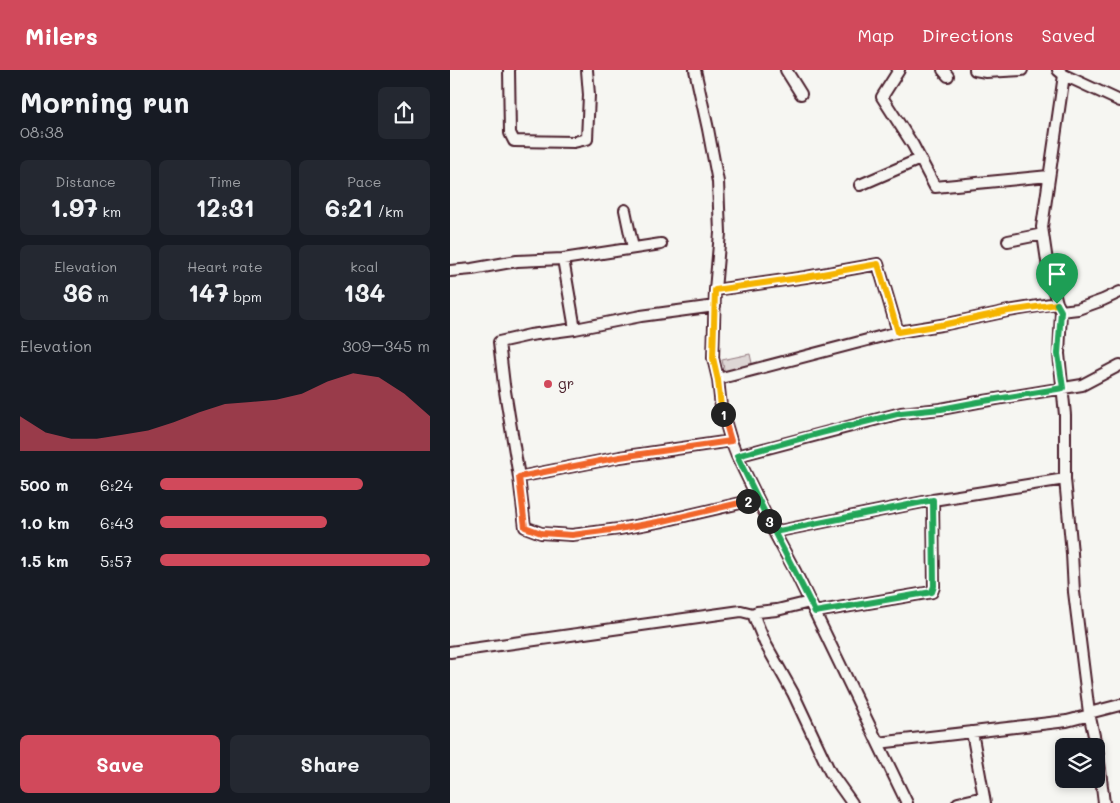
<!DOCTYPE html>
<meta charset="utf-8">
<style>
:root{--surface:#171b24;--page:#242831;--text:#f1f3f6;--muted:#9ea1a6;--accent:#d1495b}
body{margin:0;font-family:Mali,sans-serif;background:var(--page);color:var(--text);height:100vh;display:flex;flex-direction:column;font-size:19px;white-space:nowrap}
*{box-sizing:border-box;margin:0}
p{font-size:16px;color:var(--muted)}
.icon{flex:none;width:28px;height:28px;fill:none;stroke:currentColor;stroke-width:2;stroke-linecap:round;stroke-linejoin:round}
.map{position:relative;flex:1;overflow:hidden}
.side{display:flex;flex-direction:column;background:var(--surface);width:450px}
.side>*{flex:none}
.fabs{position:absolute;left:605px;top:668px;display:grid;gap:10px}
.fabs a{display:grid;place-items:center;width:50px;height:50px;border-radius:8px;background:var(--surface);box-shadow:0 2px 8px #0003;font-size:25px}
.pin{position:absolute;display:grid;place-items:center;width:42px;height:42px;color:#fff;margin:-51px -21px;border-radius:50% 50% 50% 0;rotate:-45deg;box-shadow:0 0 5px #0007}
.pin .icon{rotate:45deg}
.km{position:absolute;width:25px;height:25px;margin:-12px;border-radius:50%;background:#222;color:#fff;font-size:14px;line-height:25px;text-align:center}
.round{display:grid;place-items:center;flex:none;width:52px;height:52px;border-radius:8px;background:var(--page)}
.headline{display:flex;align-items:center;justify-content:space-between;height:85px;padding:0 20px}
h1{font-size:28px;font-weight:700;line-height:38px}
.figures{display:grid;grid-template-columns:repeat(3,1fr);gap:8px;height:85px;padding:5px 20px}
.figures div{display:grid;align-content:center;border-radius:8px;background:var(--page);text-align:center}
.figures b{font-size:25px;font-weight:700}
.figures small{font-size:14px;font-weight:400}
.figures p{font-size:14px}
.chart{height:140px;padding:10px 20px}
.chart p{display:flex;justify-content:space-between}
.chart svg{width:100%;height:90px;margin-top:5px;fill:var(--accent);opacity:.7}
.button{display:flex;gap:10px;margin-top:auto;padding:10px 20px}
.button a{flex:1;height:58px;border-radius:8px;background:var(--accent);color:#fff;font-size:20px;font-weight:700;line-height:58px;text-align:center}
.button a+a{background:var(--page);color:var(--text)}
ul{padding:0 20px;list-style:none;font-size:16px}
li{display:grid;grid-template-columns:80px 60px 1fr;align-items:center;height:38px}
li i{height:12px;border-radius:6px;background:var(--accent)}
header{display:flex;align-items:center;gap:30px;box-sizing:border-box;height:70px;padding:0 25px;background:var(--accent);color:#fff}
header strong{font-size:24px}
nav{display:flex;gap:28px;margin-inline-start:auto;font-size:18px}
main{display:flex;flex:1;min-height:0}
.map>svg:first-child{display:block}
.green{fill:#ddd6d5;stroke:#947a80}
.lines{fill:none;stroke-linecap:round;stroke-linejoin:round}
.minor-casing{stroke:#4a1f2b;stroke-width:14}
.minor{stroke:#f6f6f2;stroke-width:10}
.split-1-casing{stroke:#fff;stroke-width:10}
.split-2-casing{stroke:#fff;stroke-width:10}
.split-3-casing{stroke:#fff;stroke-width:10}
.split-4-casing{stroke:#fff;stroke-width:10}
.split-1{stroke:#f5b400;stroke-width:6}
.split-2{stroke:#f0652b;stroke-width:6}
.split-3{stroke:#22a559;stroke-width:6}
.split-4{stroke:#22a559;stroke-width:6}
.poi-dot{fill:#d1495b;stroke:#f6f6f2;stroke-width:2}
.labels{text-anchor:middle;stroke-width:4.5;stroke-linejoin:round;paint-order:stroke}
.poi-label{font-size:15px;fill:#4a1f2b;stroke:#f6f6f2;text-anchor:start}
</style>
<header>
<strong>Milers</strong>
<nav><a>Map</a><a>Directions</a><a>Saved</a></nav>
</header>
<main>
<section class="side">
<div class="headline"><div><h1>Morning run</h1><p>08:38</p></div><a class="round"><svg class="icon" aria-label="share" viewBox="0 0 24 24"><path d="M12 15V3M7 8l5-5 5 5M5 13v7h14v-7"/></svg></a></div>
<div class="figures">
<div><p>Distance</p><b>1.97<small> km</small></b></div>
<div><p>Time</p><b>12:31</b></div>
<div><p>Pace</p><b>6:21<small> /km</small></b></div>
</div>
<div class="figures">
<div><p>Elevation</p><b>36<small> m</small></b></div>
<div><p>Heart rate</p><b>147<small> bpm</small></b></div>
<div><p>kcal</p><b>134</b></div>
</div>
<div class="chart"><p><span>Elevation</span>309–345 m</p>
<svg viewBox="0 0 160 44" preserveAspectRatio="none"><path d="M0 44V27L10 35L20 38L30 38L40 36L50 34L60 30L70 25L80 21L90 20L100 19L110 16L120 10L130 6L140 8L150 16L160 27V44z"/></svg>
</div>
<ul>
<li><b>500 m</b>6:24<i style="width:75%"></i></li>
<li><b>1.0 km</b>6:43<i style="width:62%"></i></li>
<li><b>1.5 km</b>5:57<i style="width:100%"></i></li>
</ul>
<div class="button"><a>Save</a><a>Share</a></div>
</section>
<div class="map">
<svg width="670" height="733" viewBox="0 0 670 733">
<rect width="100%" height="100%" fill="#f6f6f2"/>
<filter id="ink" filterUnits="userSpaceOnUse"><feTurbulence type="fractalNoise" baseFrequency=".02" numOctaves="2"/><feDisplacementMap in="SourceGraphic" scale="10" xChannelSelector="R" yChannelSelector="G"/><feConvolveMatrix kernelMatrix="1 2 1 2 8 2 1 2 1" color-interpolation-filters="sRGB"/></filter>
<g filter="url(#ink)">
<!-- green -->
<path class="green" d="M300,284L303,298L275,303L272,290Z"/>
<g class="lines">
<defs>
<path id="minor" d="M59,0L60,63L64,71L124,72L137,69L139,25L137,0
M245,0L258,59L268,112L270,163L265,220L263,288L268,309L271,337L281,371L287,386L324,462L345,501L457,733
M336,0L351,24
M449,0L432,27L463,75L485,117L599,106
M493,0L498,6
M525,0L536,2L572,0
M608,0L614,5L670,31
M614,5L592,157L598,198L607,233L611,241L609,284L615,345V409L622,483L624,522L639,643L648,684L654,733
M410,115L470,89
M175,140L183,178
M558,171L593,164
M113,189L125,259
M0,201L22,199L67,191L113,189L211,174
M265,220L356,207L428,194L448,262
M265,236L191,246L125,259L80,265L49,272L54,315L69,407L75,457L91,463L122,465L169,459L213,451L308,429
M611,241L628,239L653,230L670,222
M268,309L448,262L497,254L558,241L607,233
M287,386L451,343L491,339L528,332L632,315L670,295
M69,407L170,387L281,371
M324,462L483,430L615,409
M365,542L482,522L484,517L483,430
M303,544L315,573L343,623L380,702L402,733
M0,582L291,541L303,544L307,542L327,540L360,532
M639,643L670,635
M522,662L535,733
M428,673L617,651L640,645
M508,733L534,727"/>
</defs>
<!-- minor casing -->
<use href="#minor" class="minor-casing"/>
<!-- minor -->
<use href="#minor" class="minor"/>
</g>
</g>
<g class="lines" filter="url(#ink)">
<defs>
<path id="split-1" d="M273,344L271,337L268,310L263,288L265,220L356,207L428,194L448,262L497,254L558,241L607,234"/>
<path id="split-2" d="M273,344L281,371L170,387L69,407L75,457L91,463L122,465L169,459L213,451L298,431"/>
<path id="split-3" d="M298,431L308,429C326,467 347,504 365,542L482,522L484,516L483,430L324,462L319,451"/>
<path id="split-4" d="M319,451L287,386L371,363L451,343L491,339L528,332L613,318L608,284L611,241L607,234"/>
</defs>
<!-- split-1 casing -->
<use href="#split-1" class="split-1-casing"/>
<!-- split-2 casing -->
<use href="#split-2" class="split-2-casing"/>
<!-- split-3 casing -->
<use href="#split-3" class="split-3-casing"/>
<!-- split-4 casing -->
<use href="#split-4" class="split-4-casing"/>
<!-- split-1 -->
<use href="#split-1" class="split-1"/>
<!-- split-2 -->
<use href="#split-2" class="split-2"/>
<!-- split-3 -->
<use href="#split-3" class="split-3"/>
<!-- split-4 -->
<use href="#split-4" class="split-4"/>
</g>
<!-- markers -->
<circle class="poi-dot" cx="98" cy="314" r="5"/>
<g class="labels">
<!-- poi labels -->
<g class="poi-label">
<text x="108" y="319">gr</text>
</g>
</g>
</svg>
<div class="fabs">
<a><svg class="icon" aria-label="layers" viewBox="0 0 24 24"><path d="M12 4l9 5-9 5-9-5zM3 14l9 5 9-5"/></svg></a>
</div>
<div class="pin" style="left:607px;top:234px;background:#1e9e55"><svg class="icon" aria-label="arrive" viewBox="0 0 24 24"><path d="M6 21V4h12l-3 4 3 4H6"/></svg></div>
<b class="km" style="left:273px;top:344px">1</b>
<b class="km" style="left:298px;top:431px">2</b>
<b class="km" style="left:319px;top:451px">3</b>
</div>
</main>
